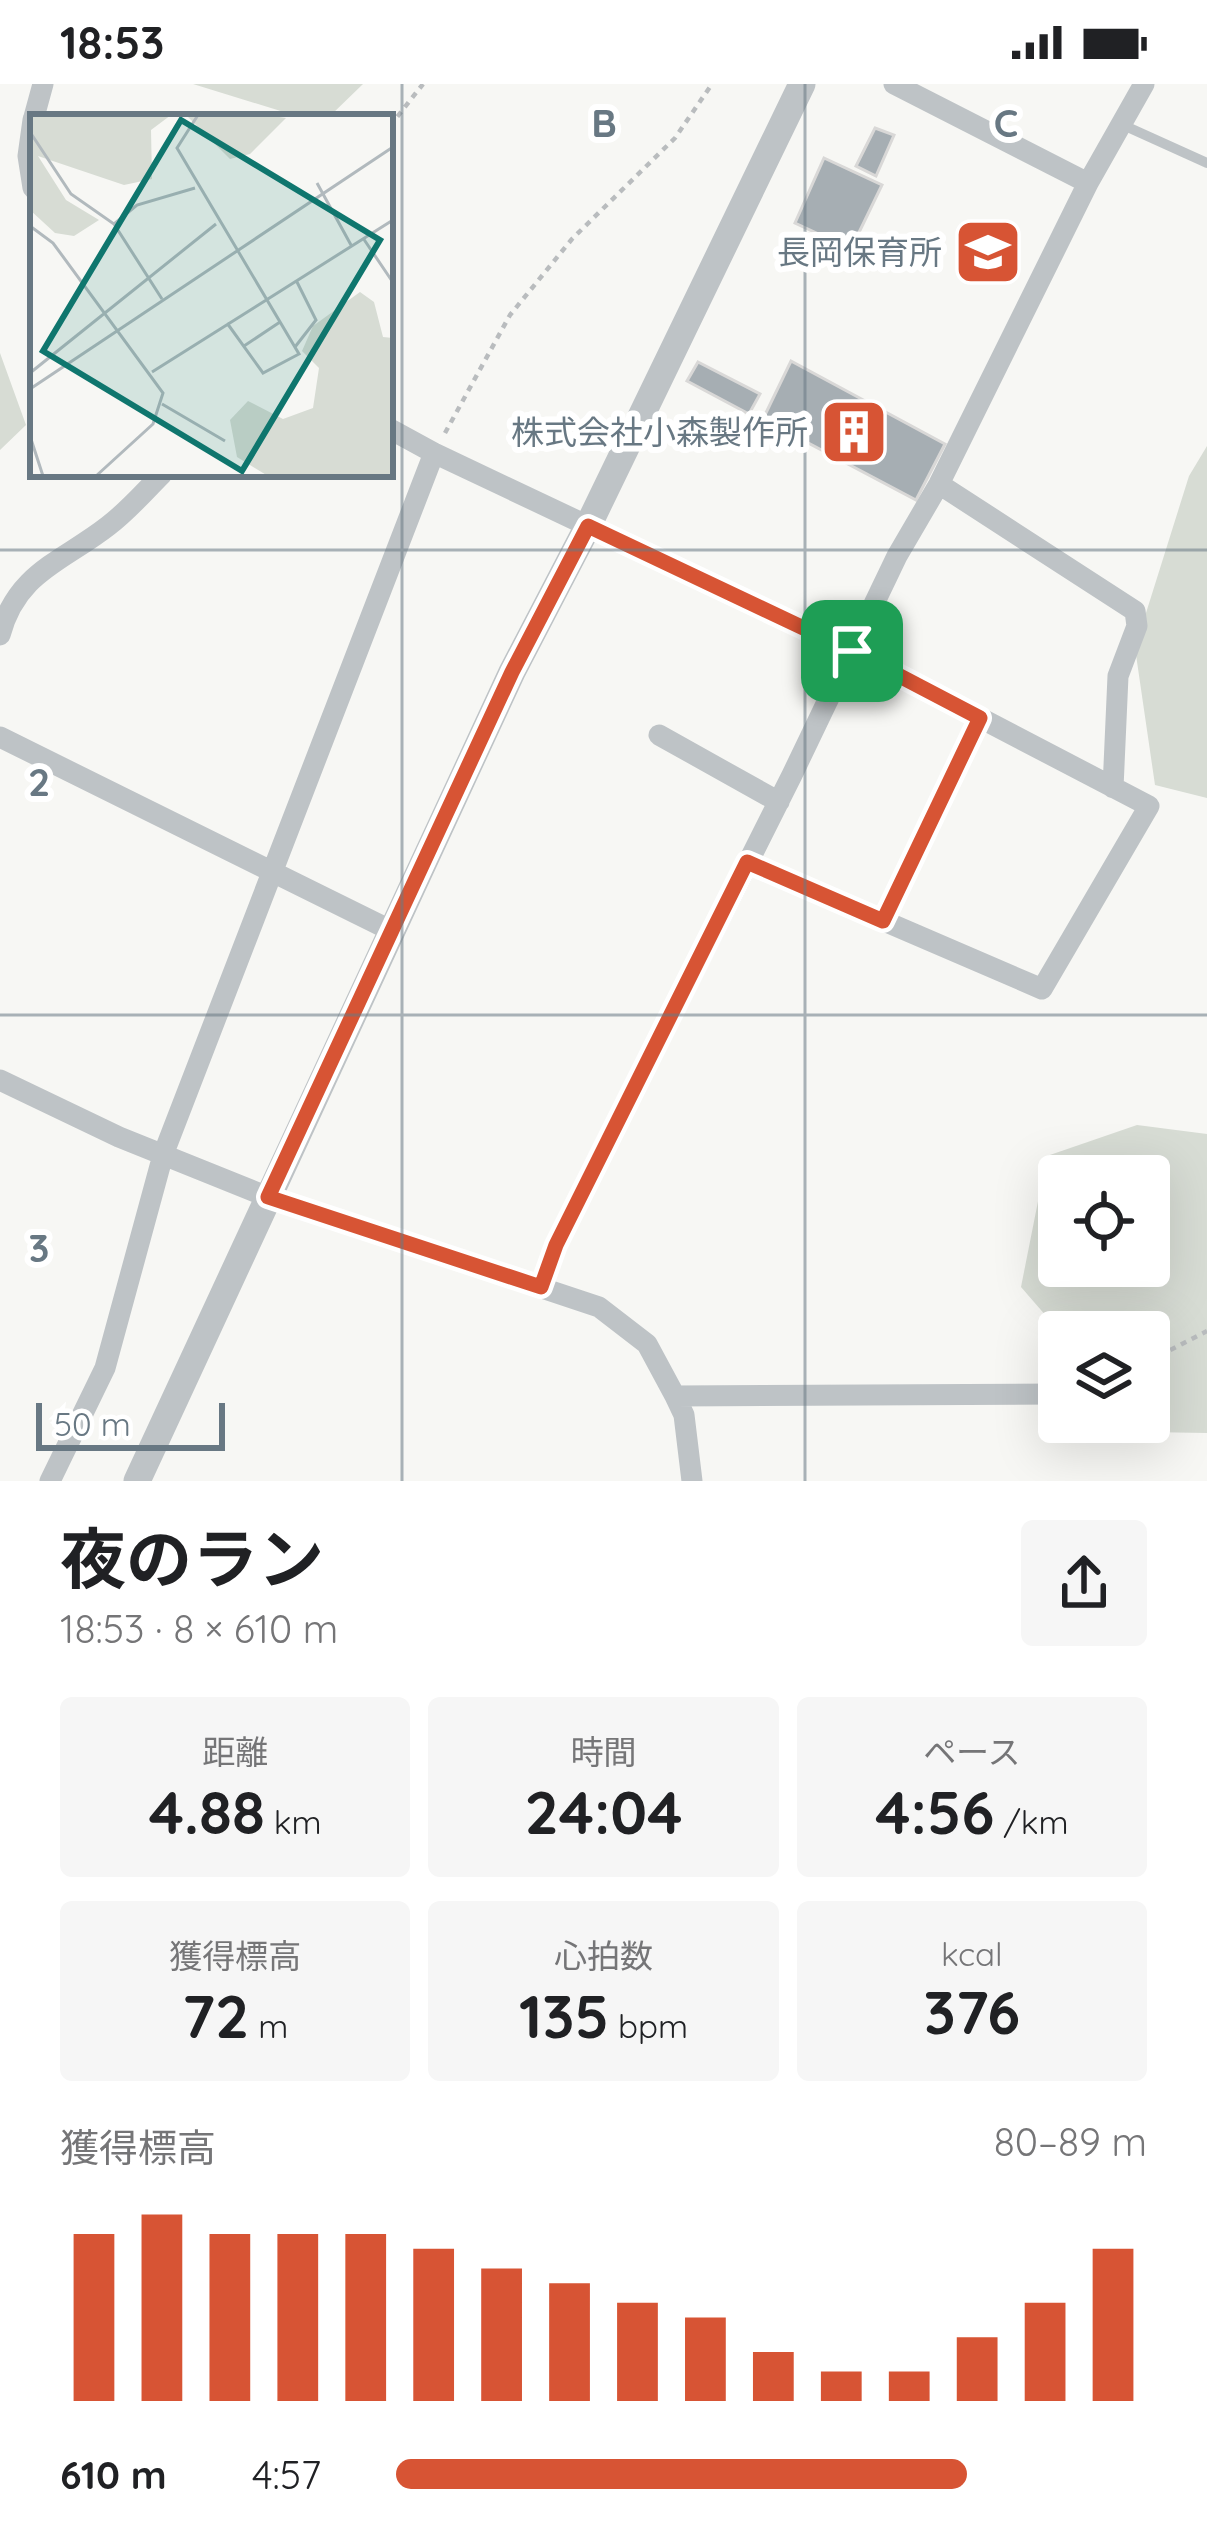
<!DOCTYPE html>
<html lang="ja">
<meta charset="utf-8">
<style>
:root{--surface:#fff;--page:#f6f6f6;--text:#202124;--muted:#757577;--accent:#d75434}
body{margin:0;font-family:Quicksand,"Noto Sans JP",sans-serif;background:var(--page);color:var(--text);height:100vh;display:flex;flex-direction:column;font-size:45px;white-space:nowrap}
*{box-sizing:border-box;margin:0}
p{font-size:39px;color:var(--muted)}
.icon{flex:none;width:66px;height:66px;fill:none;stroke:currentColor;stroke-width:2;stroke-linecap:round;stroke-linejoin:round}
.map{position:relative;height:1397px;overflow:hidden}
.sheet{display:flex;flex-direction:column;background:var(--surface);flex:1}
.sheet>*{flex:none}
.buttons{position:absolute;left:1038px;top:1071px;display:grid;gap:24px}
.buttons a{display:grid;place-items:center;width:132px;height:132px;border-radius:12px;background:var(--surface);box-shadow:0 12px 48px #0002;font-size:60px}
.scale{position:absolute;left:36px;bottom:30px;width:189px;box-sizing:border-box;padding-left:12px;border:6px solid #687883;border-top:0;font-size:33px;line-height:42px;white-space:nowrap;color:#687883;-webkit-text-stroke:9px #fff;paint-order:stroke}
.pin{position:absolute;display:grid;place-items:center;width:102px;height:102px;color:#fff;margin:-51px;border-radius:24px;box-shadow:0 6px 18px #0006}
.round{display:grid;place-items:center;flex:none;width:126px;height:126px;border-radius:12px;background:var(--page)}
.headline{display:flex;align-items:center;justify-content:space-between;height:204px;padding:0 60px}
h1{font-size:66px;font-weight:700;line-height:90px}
.metrics{display:grid;grid-template-columns:repeat(3,1fr);gap:18px;height:204px;padding:12px 60px}
.metrics div{display:grid;align-content:center;border-radius:12px;background:var(--page);text-align:center}
.metrics b{font-size:60px;font-weight:700}
.metrics small{font-size:33px;font-weight:400}
.metrics p{font-size:33px}
.chart{height:336px;padding:24px 60px}
.chart p{display:flex;justify-content:space-between}
.chart svg{width:100%;height:216px;margin-top:12px;stroke:var(--accent);stroke-width:6}
ul{padding:0 60px;list-style:none;font-size:39px}
li{display:grid;grid-template-columns:192px 144px 1fr;align-items:center;height:90px}
li i{height:30px;border-radius:15px;background:var(--accent)}
.status{display:flex;justify-content:space-between;align-items:center;height:84px;padding:0 60px;background:var(--surface);direction:ltr}
.status svg{height:33px;fill:currentColor}
.map>svg:first-child{display:block}
.green{fill:#d7dcd4;fill-rule:evenodd}
.building{fill:#a6aeb3;stroke:#d9d8d7;stroke-width:3}
.lines{fill:none;stroke-linecap:round;stroke-linejoin:round}
.path{stroke:#b9bcbe;stroke-width:4.5;stroke-dasharray:6 6;stroke-linecap:butt}
.service{stroke:#bec3c6;stroke-width:10}
.minor{stroke:#bec3c6;stroke-width:21}
.tertiary{stroke:#bec3c6;stroke-width:27}
.route-casing{stroke:#fff;stroke-width:24}
.route{stroke:#d75434;stroke-width:15}
.grid{fill:none;stroke:#687883;stroke-width:3;stroke-opacity:0.55}
.labels{text-anchor:middle;stroke-width:12;stroke-linejoin:round;paint-order:stroke}
.poi-label{font-size:33px;fill:#687883;stroke:#fff;text-anchor:end}
.inset-road{fill:none;stroke:#b1b9bd;stroke-width:3}
.view{fill:#0f766e;fill-opacity:0.15;stroke:#0f766e;stroke-width:6}
.inset-edge{fill:none;stroke:#687883;stroke-width:6}
.grid-label{font-size:39px;text-anchor:middle;font-weight:bold;fill:#687883;stroke:#fff;stroke-width:12;stroke-linejoin:round;paint-order:stroke}
</style>
<div class="status"><b>18:53</b><svg viewBox="0 0 49 12"><path d="M0 12V9h3v3zM5 12V6h3v6zM10 12V3h3v9zM15 12V0h3v12zM26 1h20v11H26zM47 4h2v5h-2z"/></svg></div>
<div class="map">
<svg width="1207" height="1397" viewBox="0 0 1207 1397">
<rect width="100%" height="100%" fill="#f7f7f4"/>
<!-- green -->
<path class="green" d="M193,0H363L329,33H300Z
M0,269L26,341L0,366Z
M1207,362V714L1155,701L1135,564L1189,392Z
M1137,1041L1207,1050V1349L1147,1348L1138,1338H1149V1248H1060L1021,1203L1047,1072ZM1149,1092V1182H1059V1092Z"/>
<!-- building -->
<path class="building" d="M875,44L894,51L876,92L856,82Z
M824,74L882,101L851,165L795,139Z
M791,277L945,360L916,416L763,335Z
M698,278L760,310L749,330L687,297Z"/>
<g class="lines">
<!-- path -->
<path class="path" d="M390,42L423,0
M445,349L510,231L572,155L675,54L712,0
M1149,1277L1207,1247"/>
<!-- service -->
<path class="service" d="M1123,41L1207,79"/>
<!-- minor -->
<path class="minor" d="M894,0L1088,99
M34,33L43,0
M33,36L28,72L33,104
M390,345L434,369L852,567L1149,722L1042,905L747,778
M939,400L1135,527L1137,542L1118,592L1113,704
M0,551C17,488 62,478 108,442C128,427 145,407 162,390
M659,651L779,718
M0,653L394,848
M883,837L980,634
M0,996L119,1053L268,1113L599,1223L647,1260L675,1312L684,1331L692,1397
M541,1203L556,1161L792,691L897,472L939,400L1088,99L1144,0
M675,1312L1055,1310
M50,1397L105,1284L163,1071L434,369"/>
<!-- tertiary -->
<path class="tertiary" d="M137,1397L512,588L588,442L802,0"/>
</g>
<g class="lines">
<defs>
<path id="route" d="M588,442L852,567L980,634L883,837L747,778L556,1161L541,1203L268,1113L512,588Z"/>
</defs>
<!-- route casing -->
<use href="#route" class="route-casing"/>
<!-- route -->
<use href="#route" class="route"/>
</g>
<!-- grid -->
<path class="grid" d="M402,0V1397M805,0V1397M0,466H1207M0,931H1207"/>
<!-- icons -->
<defs>
<symbol id="school-square" viewBox="-11 -11 22 22"><rect x="-9" y="-9" width="18" height="18" rx="4" fill="#d75434" stroke="#fff"/><path d="M0-5L7-2L0 1L-7-2ZM-4 1L0 2.5L4 1V4Q0 6-4 4Z" fill="#fff"/></symbol>
<symbol id="building-square" viewBox="-11 -11 22 22"><rect x="-9" y="-9" width="18" height="18" rx="4" fill="#d75434" stroke="#fff"/><path d="M-4-6H4V6H1V3H-1V6H-4ZM-2.5-4.3h1.7v1.8h-1.7ZM.8-4.3h1.7v1.8H.8ZM-2.5-1h1.7V.8h-1.7ZM.8-1h1.7V.8H.8Z" fill="#fff"/></symbol>
</defs>
<g fill-rule="evenodd">
<use href="#school-square" x="950" y="130" width="76" height="76"/>
<use href="#building-square" x="816" y="310" width="76" height="76"/>
</g>
<g class="labels">
<!-- poi labels -->
<g class="poi-label">
<text x="942" y="180">長岡保育所</text>
<text x="808" y="360">株式会社小森製作所</text>
</g>
</g>
<!-- overview -->
<g transform="translate(30 30)">
<rect width="363" height="363" fill="#f7f7f4"/>
<path d="M0,1H141L121,16L122,65L94,71L8,42L36,86L69,106L44,122L25,119L0,96ZM156,1H236L256,4L220,40L200,45ZM330,178L344,188L353,223L363,224V362H238L207,343L200,306L218,287L253,305L283,294L289,254L272,237L283,212Z" fill="#d7dcd4"/>
<path class="inset-road" d="M168,1L147,34L269,240L233,259L197,209M0,18L41,80L84,110L132,185M287,69L321,131M84,110L107,91L165,74M0,112L23,129L133,279L123,310L66,362M333,124L362,167M214,232L250,208M265,233L286,206L266,166M122,258L363,106M0,259L186,110M0,275L363,33M132,290L195,327M0,322L13,362"/>
<path class="view" d="M151,6L350,126L212,357L13,237Z"/>
<rect width="363" height="363" class="inset-edge"/>
</g>
<g class="grid-label">
<text x="604" y="53">B</text>
<text x="1006" y="53">C</text>
<text x="39" y="712">2</text>
<text x="39" y="1178">3</text>
</g>
</svg>
<div class="buttons">
<a><svg class="icon" aria-label="locate" viewBox="0 0 24 24"><circle cx="12" cy="12" r="6"/><path d="M12 2v4M12 18v4M2 12h4M18 12h4"/></svg></a>
<a><svg class="icon" aria-label="layers" viewBox="0 0 24 24"><path d="M12 4l9 5-9 5-9-5zM3 14l9 5 9-5"/></svg></a>
</div>
<div class="scale">50 m</div>
<div class="pin" style="left:852px;top:567px;background:#1e9e55"><svg class="icon" aria-label="arrive" viewBox="0 0 24 24"><path d="M6 21V4h12l-3 4 3 4H6"/></svg></div>
</div>
<section class="sheet">
<div class="headline"><div><h1>夜のラン</h1><p>18:53 · 8 × 610 m</p></div><a class="round"><svg class="icon" aria-label="share" viewBox="0 0 24 24"><path d="M12 15V3M7 8l5-5 5 5M5 13v7h14v-7"/></svg></a></div>
<div class="metrics">
<div><p>距離</p><b>4.88<small> km</small></b></div>
<div><p>時間</p><b>24:04</b></div>
<div><p>ペース</p><b>4:56<small> /km</small></b></div>
</div>
<div class="metrics">
<div><p>獲得標高</p><b>72<small> m</small></b></div>
<div><p>心拍数</p><b>135<small> bpm</small></b></div>
<div><p>kcal</p><b>376</b></div>
</div>
<div class="chart"><p><span>獲得標高</span>80–89 m</p>
<svg viewBox="0 0 160 44" preserveAspectRatio="none"><path d="M5 44V10M15 44V6M25 44V10M35 44V10M45 44V10M55 44V13M65 44V17M75 44V20M85 44V24M95 44V27M105 44V34M115 44V38M125 44V38M135 44V31M145 44V24M155 44V13"/></svg>
</div>
<ul>
<li><b>610 m</b>4:57<i style="width:76%"></i></li>
</ul>
</section>
